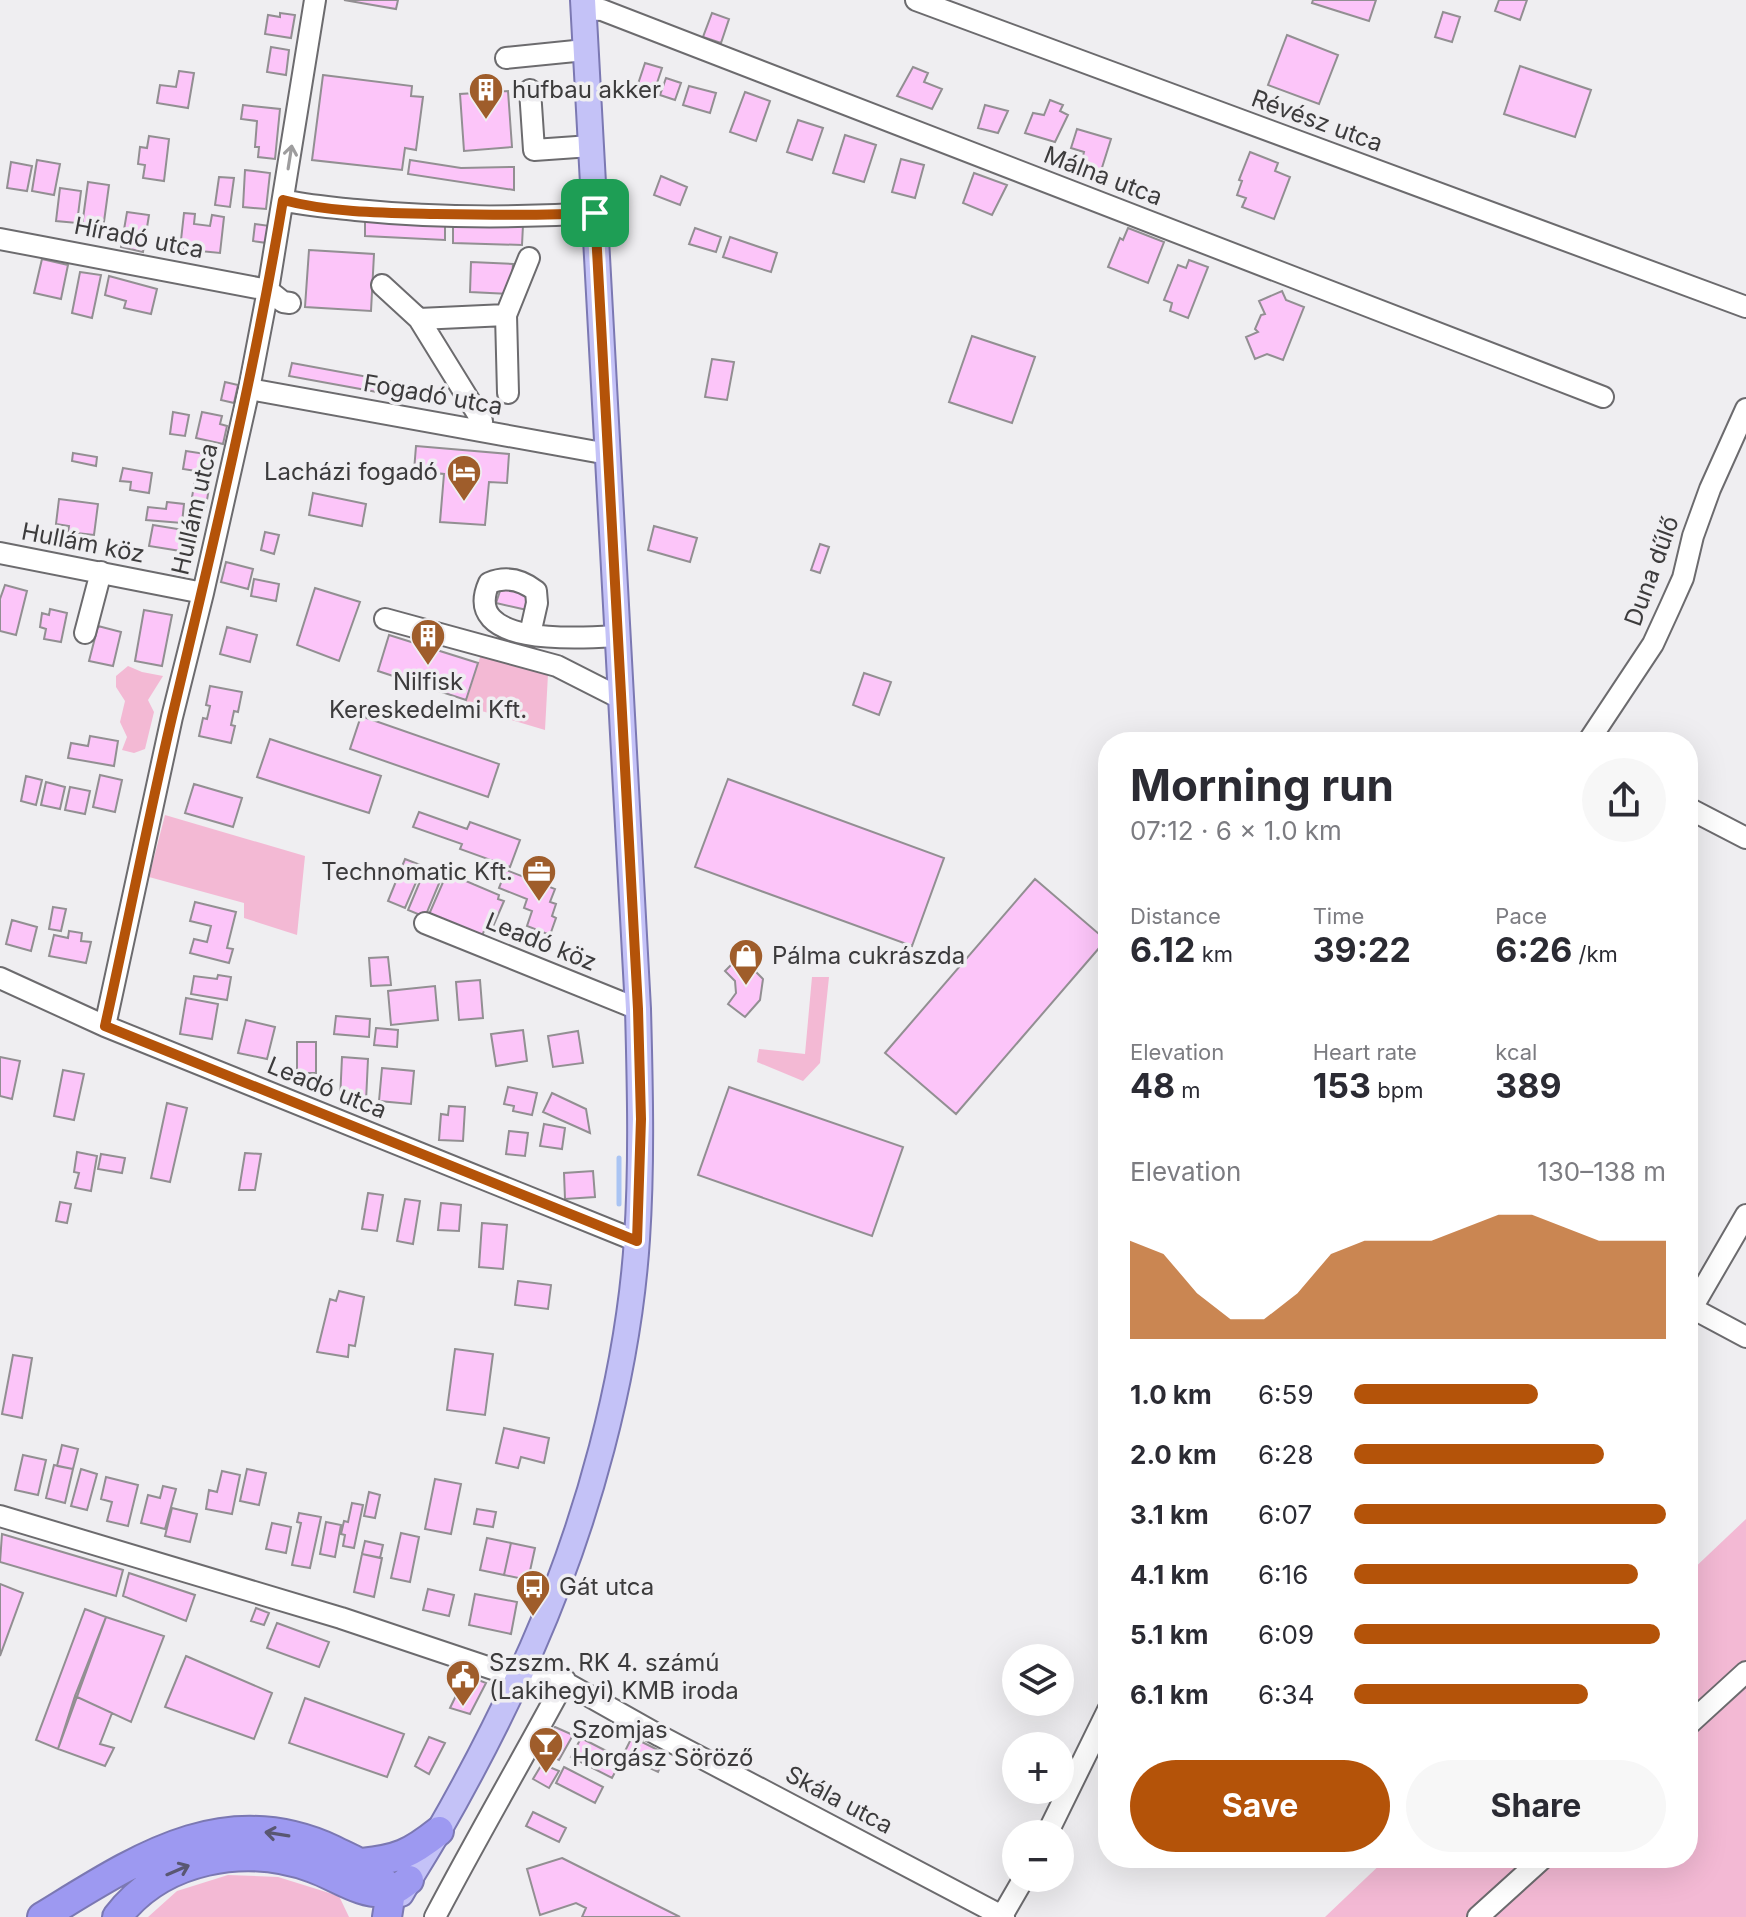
<!DOCTYPE html>
<meta charset="utf-8">
<style>
:root{--surface:#fff;--page:#f7f7f7;--text:#2b2b33;--muted:#7c7c81;--accent:#b45309}
body{margin:0;font-family:Inter,sans-serif;background:var(--page);color:var(--text);height:100vh;display:flex;flex-direction:column;font-size:30px;white-space:nowrap}
*{box-sizing:border-box;margin:0}
p{font-size:26px;color:var(--muted)}
.icon{flex:none;width:44px;height:44px;fill:none;stroke:currentColor;stroke-width:2;stroke-linecap:round;stroke-linejoin:round}
.map{position:relative;flex:1;overflow:hidden}
.panel{position:absolute;left:1098px;top:732px;width:600px;height:1136px;display:flex;flex-direction:column;background:var(--surface);border-radius:32px;box-shadow:0 8px 32px #0002}
.panel>*{flex:none}
.buttons{position:absolute;left:1002px;top:1644px;display:grid;gap:16px}
.buttons a{display:grid;place-items:center;width:72px;height:72px;border-radius:50%;background:var(--surface);box-shadow:0 8px 32px #0002;font-size:40px}
.pin{position:absolute;display:grid;place-items:center;width:68px;height:68px;color:#fff;margin:-34px;border-radius:16px;box-shadow:0 4px 12px #0006}
.round{display:grid;place-items:center;flex:none;width:84px;height:84px;border-radius:42px;background:var(--page)}
.summary{display:flex;align-items:center;justify-content:space-between;height:136px;padding:0 32px}
h1{font-size:44px;font-weight:700;line-height:60px}
.stats{display:grid;grid-template-columns:repeat(3,1fr);gap:12px;height:136px;padding:8px 32px}
.stats div{display:grid;align-content:center}
.stats b{font-size:34px;font-weight:700}
.stats small{font-size:22px;font-weight:400}
.stats p{font-size:22px}
.chart{height:224px;padding:16px 32px}
.chart p{display:flex;justify-content:space-between}
.chart svg{width:100%;height:144px;margin-top:8px;fill:var(--accent);opacity:.7}
.action{display:flex;gap:16px;margin-top:auto;padding:16px 32px}
.action a{flex:1;height:92px;border-radius:48px;background:var(--accent);color:#fff;font-size:32px;font-weight:700;line-height:92px;text-align:center}
.action a+a{background:var(--page);color:var(--text)}
ul{padding:0 32px;list-style:none;font-size:26px}
li{display:grid;grid-template-columns:128px 96px 1fr;align-items:center;height:60px}
li i{height:20px;border-radius:10px;background:var(--accent)}
.map>svg:first-child{display:block}
.green{fill:#f3b9d4}
.lines{fill:none;stroke-linecap:round;stroke-linejoin:round}
.stream{stroke:#aac4f3;stroke-width:5}
.building{fill:#fcc5f9;stroke:#928f92;stroke-width:2}
.minor-casing{stroke:#6c6b6e;stroke-width:24}
.major-casing{stroke:#7b78b2;stroke-width:28}
.highway-casing{stroke:#7b78b2;stroke-width:32}
.minor{stroke:#fff;stroke-width:20}
.major{stroke:#c4c2f7;stroke-width:24}
.highway{stroke:#9d99f1;stroke-width:28}
.oneway{stroke:#9e9d9e}
.oneway2{stroke:#595772}
.route-casing{stroke:#fff;stroke-width:16}
.route{stroke:#b45309;stroke-width:10}
.labels{text-anchor:middle;stroke-width:7;stroke-linejoin:round;paint-order:stroke}
.poi-label{font-size:24px;fill:#3c3b3c;stroke:#efeef1;text-anchor:start}
.street-label{font-size:24px;fill:#3c3b3c;stroke:#efeef1}
</style>
<div class="map">
<svg width="1746" height="1917" viewBox="0 0 1746 1917">
<rect width="100%" height="100%" fill="#efeef1"/>
<!-- green -->
<path class="green" d="M481,654L548,674L545,730L465,706Z
M128,666L142,672L163,676L148,700L154,712L145,749L134,753L122,750L127,737L120,722L125,701L116,687V676Z
M165,815L305,856L297,935L244,918V903L149,877Z
M812,977H829L820,1063L803,1081L757,1062L759,1049L805,1054Z
M1746,1519V1917H1325L1387,1858H1688V1574Z
M228,1875L278,1877L339,1896L349,1917H148L177,1891Z"/>
<g class="lines">
<!-- stream -->
<path class="stream" d="M619,1158V1204"/>
</g>
<!-- building -->
<path class="building" d="M344,0H398L396,9Z
M1313,0H1376L1369,21L1312,3Z
M1499,0H1527L1520,20L1495,11Z
M1443,12L1460,17L1452,42L1435,37Z
M280,13L295,15L291,38L265,34L268,15L280,17Z
M712,13L729,19L721,43L703,37Z
M1287,35L1338,55L1319,104L1268,85Z
M271,47L289,50L286,75L267,72Z
M645,63L662,68L654,92L637,87Z
M1520,66L1591,90L1575,137L1504,114Z
M913,67L928,73L924,82L942,89L932,109L897,96Z
M179,71L194,73L188,108L157,103L160,85L176,87Z
M323,75L412,86L411,96L423,97L416,150L405,148L402,170L312,160Z
M666,78L681,83L675,100L660,95Z
M689,86L716,93L710,113L683,105Z
M508,91L512,147L464,151L460,94Z
M745,92L770,101L756,141L730,132Z
M1050,100L1063,105L1060,111L1068,115L1055,142L1025,133L1033,113L1044,115Z
M243,105L280,109L275,159L258,157L259,147H255L257,121L241,119Z
M985,105L1008,111L998,133L978,128Z
M798,120L823,128L812,160L787,152Z
M1077,129L1111,139L1100,174L1080,168L1084,152L1071,148Z
M845,135L876,145L864,182L833,173Z
M149,136L169,139L164,181L143,178L145,165L138,164L140,147L147,148Z
M1250,152L1278,163L1275,171L1290,177L1274,219L1242,207L1246,198L1237,195L1242,181L1239,180Z
M901,159L924,165L915,198L892,192Z
M37,160L60,164L54,195L32,191Z
M410,160L461,168L514,167V190L408,174Z
M11,162L32,166L27,191L7,188Z
M245,170L270,173L266,209L243,207Z
M974,173L1007,185L992,215L963,203Z
M661,176L687,187L680,205L654,195Z
M219,177L234,178L230,207L215,205Z
M88,182L109,185L103,229L82,226Z
M60,188L81,191L77,223L56,221Z
M127,212L149,215L143,252L121,247Z
M184,213L195,214L194,224L210,226L212,215L224,217L220,253L180,249Z
M365,219L445,222V240L365,236Z
M453,223L523,225L522,245L453,243Z
M255,224L270,226L267,243L253,241Z
M695,228L721,237L716,252L689,244Z
M1128,228L1164,242L1148,283L1108,267L1120,238L1123,240Z
M730,237L777,253L771,272L723,257Z
M309,250L374,254L371,311L305,307Z
M42,259L68,265L61,299L34,293Z
M1189,260L1208,267L1188,318L1170,311L1172,303L1164,300L1178,265L1186,268Z
M471,262L513,264L511,294L470,292Z
M80,272L101,275L92,318L72,313Z
M109,276L157,289L151,314L124,308L126,301L105,295Z
M1282,291L1286,300L1304,307L1283,360L1267,354L1255,359L1246,337L1258,332L1255,329L1261,315L1265,314L1259,301Z
M972,336L1035,357L1012,423L949,402Z
M712,359L734,362L727,400L705,397Z
M292,363L390,381L388,394L289,376Z
M225,382L238,385L234,403L221,400Z
M173,412L189,415L185,436L170,434Z
M202,412L222,416L220,424L227,426L223,444L196,438Z
M416,446L509,454L507,483L489,482L485,525L440,522L444,474L414,471Z
M186,451L212,455L209,473L183,469Z
M73,453L97,457L96,466L72,461Z
M123,468L152,473L149,493L130,490L131,482L120,481Z
M195,480L210,482L206,506L191,503Z
M313,493L366,504L362,526L309,515Z
M59,499L98,504L94,535L68,532L69,526L56,524Z
M167,502L184,504L182,523L146,520L148,507L166,509Z
M153,525L190,531L187,552L149,546Z
M654,526L697,538L690,562L648,550Z
M265,532L279,535L274,554L261,550Z
M820,544L829,547L820,573L811,570Z
M226,562L253,569L248,589L221,582Z
M254,579L279,584L276,601L251,596Z
M5,585L27,591L16,635L0,631V599Z
M315,588L360,602L339,661L297,645Z
M501,588L531,594L527,610L496,603Z
M50,609L67,613L61,642L44,639L46,629L40,627L42,613L49,615Z
M144,610L172,615L162,666L135,661Z
M98,626L121,632L113,666L89,661Z
M227,627L257,635L250,662L220,654Z
M389,635L478,663L466,700L378,671Z
M864,673L891,682L879,715L853,705Z
M210,686L242,692L238,712L234,711L231,725L235,726L231,743L199,736L203,718L207,719L210,706L206,705Z
M361,716L499,764L488,797L350,749Z
M90,736L118,741L114,766L68,758L71,743L88,746Z
M270,739L381,776L369,813L257,777Z
M100,775L122,780L115,812L93,807Z
M26,776L42,780L36,805L21,801Z
M728,779L944,858L912,946L695,867Z
M46,782L65,787L60,809L41,805Z
M194,784L242,798L233,827L185,813Z
M70,787L90,791L85,814L65,810Z
M419,812L467,829L470,822L520,840L510,867L460,849L462,844L413,827Z
M405,859L423,866L405,908L388,901Z
M426,867L443,874L425,917L408,910Z
M506,870L555,889L550,902L556,904L552,916L556,918L550,935L527,926L532,911L524,908L527,899L499,888Z
M447,873L499,895L498,899L504,901L492,929L486,926L480,941L427,919Z
M1035,879L1106,940L956,1114L885,1053Z
M195,902L236,912L227,948L233,949L229,963L190,953L194,939L207,942L211,926L190,921Z
M53,907L66,909L61,931L49,929Z
M12,920L37,927L31,951L6,944Z
M69,931L82,933L81,941L91,942L86,963L49,956L54,935L68,938Z
M740,956L763,979L760,1000L745,1017L728,1004L736,993L735,981L725,971Z
M388,957L391,985L371,986L369,958Z
M218,975L231,977L227,1000L191,994L194,976L217,979Z
M480,980L483,1018L459,1020L456,982Z
M435,986L438,1020L391,1025L388,991Z
M186,998L218,1004L212,1039L180,1034Z
M336,1016L370,1019L369,1037L334,1034Z
M246,1020L275,1027L267,1059L238,1053Z
M376,1028L398,1030L397,1047L374,1045Z
M523,1030L527,1061L496,1066L491,1034Z
M578,1031L583,1063L553,1067L548,1036Z
M297,1042H316V1073H297Z
M0,1057L20,1061L12,1099L0,1096Z
M342,1057L368,1059L366,1101L340,1100Z
M382,1068L414,1071L411,1104L379,1101Z
M63,1070L84,1074L74,1120L54,1116Z
M508,1087L537,1093L532,1115L513,1111L514,1106L504,1104Z
M729,1087L903,1147L872,1236L698,1175Z
M552,1093L586,1109L590,1133L543,1112Z
M167,1103L187,1108L170,1182L151,1178Z
M449,1106L465,1107L463,1141L439,1140L441,1114L448,1115Z
M544,1124L565,1128L562,1149L540,1146Z
M509,1131L528,1133L525,1156L506,1154Z
M77,1152L97,1156L91,1191L75,1188L79,1173L74,1172Z
M245,1153L261,1154L255,1190H239Z
M101,1154L125,1158L122,1173L98,1169Z
M593,1171L595,1197L565,1199L564,1173Z
M368,1193L383,1195L377,1231L362,1229Z
M405,1199L420,1201L413,1244L397,1241Z
M60,1202L71,1204L67,1223L56,1221Z
M441,1203L461,1205L459,1231L438,1230Z
M482,1223L507,1225L503,1269L479,1267Z
M518,1281L551,1285L548,1309L515,1305Z
M339,1291L364,1297L355,1346L349,1345L348,1357L317,1352L330,1299L336,1301Z
M455,1349L493,1354L485,1415L447,1410Z
M13,1355L32,1358L22,1418L2,1414Z
M504,1428L549,1438L544,1463L521,1457L518,1468L496,1463Z
M62,1445L78,1449L73,1469L57,1466Z
M23,1455L46,1460L38,1495L15,1490Z
M54,1465L73,1469L65,1503L46,1498Z
M81,1469L97,1474L87,1510L71,1506Z
M247,1469L266,1473L259,1505L240,1501Z
M222,1471L240,1475L232,1514L206,1509L209,1490L217,1492Z
M106,1477L138,1485L128,1526L107,1521L112,1502L101,1499Z
M435,1479L461,1484L451,1534L425,1529Z
M163,1486L176,1489L165,1529L141,1523L148,1495L160,1498Z
M369,1492L380,1495L375,1518L364,1516Z
M352,1503L363,1505L354,1548L343,1546L345,1535L341,1534L344,1521L348,1522Z
M172,1508L197,1514L190,1542L165,1536Z
M477,1509L496,1512L493,1527L474,1524Z
M299,1513L321,1517L310,1568L292,1565L301,1523L297,1522Z
M326,1522L341,1525L335,1557L320,1554Z
M272,1523L291,1527L286,1553L266,1549Z
M401,1533L419,1537L410,1582L391,1578Z
M2,1534L123,1570L116,1596L0,1562Z
M487,1538L511,1543L504,1575L480,1570Z
M365,1541L383,1545L380,1558L362,1554Z
M511,1543L535,1548L528,1580L504,1575Z
M362,1554L382,1558L374,1597L354,1592Z
M129,1573L195,1595L186,1621L123,1596Z
M0,1584L23,1593L0,1656Z
M428,1589L454,1595L449,1616L423,1610Z
M475,1594L517,1602L511,1634L469,1625Z
M256,1608L269,1613L264,1625L251,1621Z
M85,1609L106,1617L58,1749L36,1740Z
M106,1617L164,1636L131,1722L75,1696Z
M277,1623L329,1642L319,1667L267,1648Z
M186,1656L272,1693L254,1739L165,1707Z
M466,1675L486,1683L470,1714L450,1708Z
M75,1696L112,1713L100,1744L114,1748L105,1766L58,1749Z
M305,1698L404,1734L387,1777L289,1743Z
M555,1727L573,1735L559,1760L540,1751Z
M429,1737L445,1743L429,1774L415,1766Z
M632,1737L666,1754L658,1772L623,1755Z
M581,1738L622,1759L612,1778L571,1757Z
M542,1764L559,1771L549,1788L533,1779Z
M564,1767L603,1787L595,1803L556,1783Z
M533,1812L566,1828L559,1842L526,1826Z
M562,1858L680,1917H582L586,1908L576,1903L540,1915L527,1869Z"/>
<g class="lines">
<defs>
<path id="minor" d="M916,0L1746,307
M583,9L602,10L1603,397
M506,58L585,50
M530,90L534,150L591,146
M283,200C307,206 331,207 356,210C435,218 516,218 595,213
M0,239L268,290L283,302L290,303
M382,285L419,319L482,421L481,429
M506,315L529,258
M419,319L506,315L508,393
M249,389L608,454
M0,553L203,593
M385,619L557,666L622,699
M85,633L101,572
M530,634L537,603L536,591C522,580 506,576 489,583C460,648 584,638 618,636
M1588,742L1653,644L1670,607L1683,578L1693,536L1710,489L1746,409
M1688,808L1746,838
M425,923L638,1009
M0,978L105,1026L637,1241
M105,1026L172,717L203,593L249,389L268,290L315,0
M1688,1306L1746,1337
M1692,1308L1746,1215
M0,1516L341,1618L502,1672L550,1674L660,1736L1004,1917
M1688,1725L1746,1672
M1047,1834L1108,1710
M1002,1916L1024,1878
M435,1917C477,1837 522,1760 565,1680
M1478,1917L1543,1858"/>
<path id="major" d="M401,1894C413,1873 426,1853 438,1832C472,1773 504,1710 532,1648C587,1523 628,1376 637,1239C642,1163 640,1086 638,1009L583,0"/>
<path id="highway" d="M362,1863C398,1859 410,1854 439,1831
M42,1917C134,1861 223,1798 333,1850C359,1863 375,1867 391,1892L387,1917
M117,1917C162,1858 245,1843 313,1868C336,1876 362,1896 388,1892C396,1891 403,1884 409,1880"/>
</defs>
<!-- minor casing -->
<use href="#minor" class="minor-casing"/>
<!-- major casing -->
<use href="#major" class="major-casing"/>
<!-- highway casing -->
<use href="#highway" class="highway-casing"/>
<!-- minor -->
<use href="#minor" class="minor"/>
<!-- major -->
<use href="#major" class="major"/>
<!-- highway -->
<use href="#highway" class="highway"/>
</g>
<!-- one-way arrows -->
<defs><path id="oneway-shaft" d="M-6 0H5M1.5-3L5.5 0L1.5 3" fill="none" stroke-width="1.6" stroke-linecap="round" stroke-linejoin="round" transform="scale(2)"/></defs>
<use class="oneway" href="#oneway-shaft" transform="translate(290 157) rotate(-81)"/>
<g class="oneway2">
<use href="#oneway-shaft" transform="translate(277 1834) rotate(-171)"/>
<use href="#oneway-shaft" transform="translate(178 1870) rotate(-23)"/>
</g>
<g class="lines">
<defs>
<path id="route" d="M283,200C332,213 386,213 435,214C489,215 542,216 595,213L638,1009L641,1119L637,1241L105,1026C128,923 148,819 172,717C213,545 254,374 283,200Z"/>
</defs>
<!-- route casing -->
<use href="#route" class="route-casing"/>
<!-- route -->
<use href="#route" class="route"/>
</g>
<!-- icons -->
<defs>
<symbol id="building-pin" viewBox="-11 -11 22 30"><path d="M0 17L-7.5 6A9.5 9.5 0 1 1 7.5 6Z" fill="#9f5d2b" stroke="#efeef1"/><path d="M-4-6H4V6H1V3H-1V6H-4ZM-2.5-4.3h1.7v1.8h-1.7ZM.8-4.3h1.7v1.8H.8ZM-2.5-1h1.7V.8h-1.7ZM.8-1h1.7V.8H.8Z" fill="#fff"/></symbol>
<symbol id="hotel-pin" viewBox="-11 -11 22 30"><path d="M0 17L-7.5 6A9.5 9.5 0 1 1 7.5 6Z" fill="#9f5d2b" stroke="#efeef1"/><path d="M-6-4.5h1.5V1H6V5H4.5V3h-9V5H-6ZM-4 0a1.8 1.8 0 1 1 3.6 0ZM.5 0V-2.5h3Q6-2.5 6 0Z" fill="#fff"/></symbol>
<symbol id="office-pin" viewBox="-11 -11 22 30"><path d="M0 17L-7.5 6A9.5 9.5 0 1 1 7.5 6Z" fill="#9f5d2b" stroke="#efeef1"/><path d="M-6-3h4V-5.5h4V-3h4V5H-6ZM-1-4.5V-3h2v-1.5ZM-6 0V1H6V0Z" fill="#fff"/></symbol>
<symbol id="shop-pin" viewBox="-11 -11 22 30"><path d="M0 17L-7.5 6A9.5 9.5 0 1 1 7.5 6Z" fill="#9f5d2b" stroke="#efeef1"/><path d="M-5-2.5h2.3a2.7 3.5 0 0 1 5.4 0H5L5.5 6h-11ZM-1.5-2.5h3a1.5 2.3 0 0 0-3 0Z" fill="#fff"/></symbol>
<symbol id="bus-pin" viewBox="-11 -11 22 30"><path d="M0 17L-7.5 6A9.5 9.5 0 1 1 7.5 6Z" fill="#9f5d2b" stroke="#efeef1"/><path d="M-5-6H5V4H4V6H2V4H-2V6H-4V4H-5ZM-3.5-4V0h7V-4ZM-3.5 1.2v1.5H-2V1.2ZM2 1.2v1.5H3.5V1.2Z" fill="#fff"/></symbol>
<symbol id="civic-pin" viewBox="-11 -11 22 30"><path d="M0 17L-7.5 6A9.5 9.5 0 1 1 7.5 6Z" fill="#9f5d2b" stroke="#efeef1"/><path d="M-.6-6.5H3V-4.5H.6V-3L4-1V1h2V6H-6V1h2V-1L-.6-3ZM-1.2 2.5V6h2.4V2.5Z" fill="#fff"/></symbol>
<symbol id="bar-pin" viewBox="-11 -11 22 30"><path d="M0 17L-7.5 6A9.5 9.5 0 1 1 7.5 6Z" fill="#9f5d2b" stroke="#efeef1"/><path d="M-6-5H6L.8 .8V4.5H3.5V6h-7V4.5H-.8V.8Z" fill="#fff"/></symbol>
</defs>
<g fill-rule="evenodd">
<use href="#building-pin" x="466" y="70" width="40" height="54"/>
<use href="#hotel-pin" x="444" y="452" width="40" height="54"/>
<use href="#building-pin" x="408" y="616" width="40" height="54"/>
<use href="#office-pin" x="519" y="852" width="40" height="54"/>
<use href="#shop-pin" x="726" y="936" width="40" height="54"/>
<use href="#bus-pin" x="513" y="1567" width="40" height="54"/>
<use href="#civic-pin" x="443" y="1657" width="40" height="54"/>
<use href="#bar-pin" x="526" y="1724" width="40" height="54"/>
</g>
<g class="labels">
<!-- poi labels -->
<g class="poi-label">
<text x="512" y="98">hufbau akker</text>
<text x="438" y="480" text-anchor="end">Lacházi fogadó</text>
<text x="428" y="690" text-anchor="middle">Nilfisk<tspan x="428" dy="28">Kereskedelmi Kft.</tspan></text>
<text x="513" y="880" text-anchor="end">Technomatic Kft.</text>
<text x="772" y="964">Pálma cukrászda</text>
<text x="559" y="1595">Gát utca</text>
<text x="489" y="1671">Szszm. RK 4. számú<tspan x="489" dy="28">(Lakihegyi) KMB iroda</tspan></text>
<text x="572" y="1738">Szomjas<tspan x="572" dy="28">Horgász Söröző</tspan></text>
</g>
<!-- street labels -->
<g class="street-label">
<text transform="translate(1317 121) rotate(20)" y="8">Révész utca</text>
<text transform="translate(1103 176) rotate(21)" y="8">Málna utca</text>
<text transform="translate(139 238) rotate(11)" y="8">Híradó utca</text>
<text transform="translate(433 395) rotate(10)" y="8">Fogadó utca</text>
<text transform="translate(195 509) rotate(-77)" y="8">Hullám utca</text>
<text transform="translate(83 543) rotate(11)" y="8">Hullám köz</text>
<text transform="translate(1652 571) rotate(-70)" y="8">Duna dűlő</text>
<text transform="translate(541 942) rotate(22)" y="8">Leadó köz</text>
<text transform="translate(327 1088) rotate(22)" y="8">Leadó utca</text>
<text transform="translate(839 1800) rotate(28)" y="8">Skála utca</text>
</g>
</g>
</svg>
<div class="buttons">
<a><svg class="icon" aria-label="layers" viewBox="0 0 24 24"><path d="M12 4l9 5-9 5-9-5zM3 14l9 5 9-5"/></svg></a>
<a>+</a>
<a>−</a>
</div>
<div class="pin" style="left:595px;top:213px;background:#1e9e55"><svg class="icon" aria-label="arrive" viewBox="0 0 24 24"><path d="M6 21V4h12l-3 4 3 4H6"/></svg></div>
<section class="panel">
<div class="summary"><div><h1>Morning run</h1><p>07:12 · 6 × 1.0 km</p></div><a class="round"><svg class="icon" aria-label="share" viewBox="0 0 24 24"><path d="M12 15V3M7 8l5-5 5 5M5 13v7h14v-7"/></svg></a></div>
<div class="stats">
<div><p>Distance</p><b>6.12<small> km</small></b></div>
<div><p>Time</p><b>39:22</b></div>
<div><p>Pace</p><b>6:26<small> /km</small></b></div>
</div>
<div class="stats">
<div><p>Elevation</p><b>48<small> m</small></b></div>
<div><p>Heart rate</p><b>153<small> bpm</small></b></div>
<div><p>kcal</p><b>389</b></div>
</div>
<div class="chart"><p><span>Elevation</span>130–138 m</p>
<svg viewBox="0 0 160 44" preserveAspectRatio="none"><path d="M0 44V14L10 18L20 30L30 38L40 38L50 30L60 18L70 14L80 14L90 14L100 10L110 6L120 6L130 10L140 14L150 14L160 14V44z"/></svg>
</div>
<ul>
<li><b>1.0 km</b>6:59<i style="width:59%"></i></li>
<li><b>2.0 km</b>6:28<i style="width:80%"></i></li>
<li><b>3.1 km</b>6:07<i style="width:100%"></i></li>
<li><b>4.1 km</b>6:16<i style="width:91%"></i></li>
<li><b>5.1 km</b>6:09<i style="width:98%"></i></li>
<li><b>6.1 km</b>6:34<i style="width:75%"></i></li>
</ul>
<div class="action"><a>Save</a><a>Share</a></div>
</section>
</div>
